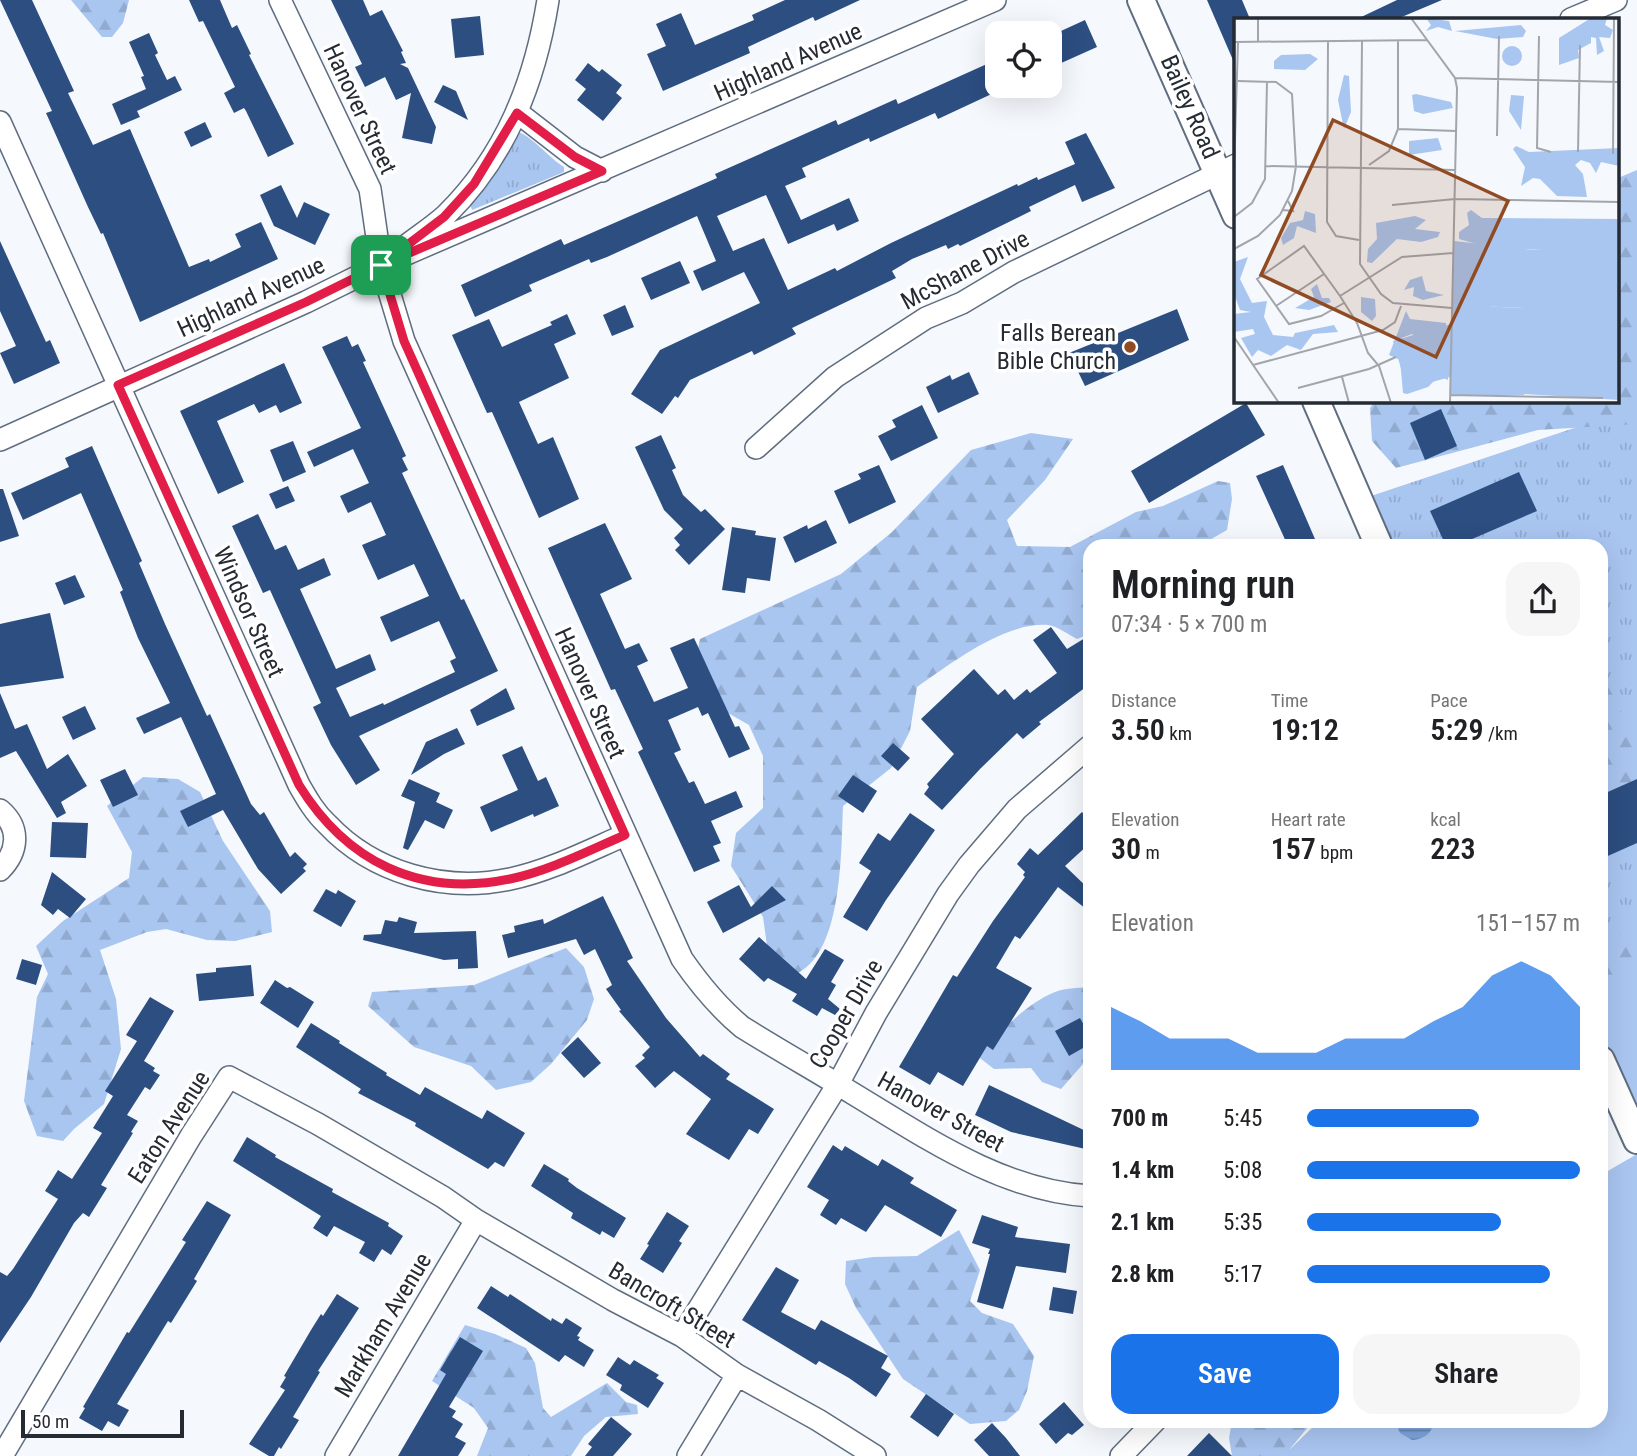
<!DOCTYPE html>
<meta charset="utf-8">
<style>
:root{--surface:#fff;--page:#f6f6f6;--text:#202124;--muted:#757577;--accent:#1a73e8}
body{margin:0;font-family:"Roboto Condensed",sans-serif;background:var(--page);color:var(--text);height:100vh;display:flex;flex-direction:column;font-size:26px;white-space:nowrap}
*{box-sizing:border-box;margin:0}
p{font-size:23px;color:var(--muted)}
.icon{flex:none;width:38px;height:38px;fill:none;stroke:currentColor;stroke-width:2;stroke-linecap:round;stroke-linejoin:round}
.map{position:relative;flex:1;overflow:hidden}
.details{position:absolute;left:1083px;top:539px;width:525px;height:889px;display:flex;flex-direction:column;background:var(--surface);border-radius:21px;box-shadow:0 7px 28px #0002}
.details>*{flex:none}
.controls{position:absolute;left:985px;top:21px;display:grid;gap:14px}
.controls a{display:grid;place-items:center;width:77px;height:77px;border-radius:14px;background:var(--surface);box-shadow:0 7px 28px #0002;font-size:35px}
.scale{position:absolute;left:21px;bottom:18px;width:163px;box-sizing:border-box;padding-left:7px;border:4px solid #252b33;border-top:0;font-size:19px;line-height:24px;white-space:nowrap;color:#252b33;-webkit-text-stroke:5px #fff;paint-order:stroke}
.pin{position:absolute;display:grid;place-items:center;width:60px;height:60px;color:#fff;margin:-30px;border-radius:14px;box-shadow:0 4px 10px #0006}
.round{display:grid;place-items:center;flex:none;width:74px;height:74px;border-radius:21px;background:var(--page)}
.headline{display:flex;align-items:center;justify-content:space-between;height:119px;padding:0 28px}
h1{font-size:38px;font-weight:600;line-height:52px}
.stats{display:grid;grid-template-columns:repeat(3,1fr);gap:10px;height:119px;padding:7px 28px}
.stats div{display:grid;align-content:center}
.stats b{font-size:30px;font-weight:600}
.stats small{font-size:19px;font-weight:400}
.stats p{font-size:19px}
.chart{height:196px;padding:14px 28px}
.chart p{display:flex;justify-content:space-between}
.chart svg{width:100%;height:126px;margin-top:7px;fill:var(--accent);opacity:.7}
.cta{display:flex;gap:14px;margin-top:auto;padding:14px 28px}
.cta a{flex:1;height:80px;border-radius:21px;background:var(--accent);color:#fff;font-size:28px;font-weight:600;line-height:80px;text-align:center}
.cta a+a{background:var(--page);color:var(--text)}
ul{padding:0 28px;list-style:none;font-size:23px}
li{display:grid;grid-template-columns:112px 84px 1fr;align-items:center;height:52px}
li i{height:18px;border-radius:9px;background:var(--accent)}
.map>svg:first-child{display:block}
.grass{fill:url(#grass-tufts)}
.forest{fill:url(#forest-firs)}
.green{fill:#a9c6f1}
.water{fill:url(#water-rules)}
.building{fill:#2c4e80}
.lines{fill:none;stroke-linecap:round;stroke-linejoin:round}
.minor-casing{stroke:#5f6d80;stroke-width:24}
.tertiary-casing{stroke:#5f6d80;stroke-width:30}
.minor{stroke:#fff;stroke-width:21}
.tertiary{stroke:#fff;stroke-width:26}
.route-casing{stroke:#fff;stroke-width:14}
.route{stroke:#e11d48;stroke-width:9}
.poi-dot{fill:#914b23;stroke:#fff;stroke-width:2.5}
.labels{text-anchor:middle;stroke-width:7;stroke-linejoin:round;paint-order:stroke}
.street-label{font-size:24px;fill:#252b33;stroke:#fff}
.poi-label{font-size:24px;fill:#252b33;stroke:#fff;text-anchor:end}
.inset-road{fill:none;stroke:#a2a6ac;stroke-width:2}
.view{fill:#914b23;fill-opacity:0.15;stroke:#914b23;stroke-width:3.5}
.inset-edge{fill:none;stroke:#252b33;stroke-width:3.5}
</style>
<div class="map">
<svg width="1637" height="1456" viewBox="0 0 1637 1456">
<defs>
<pattern id="grass-tufts" width="24" height="20" patternUnits="userSpaceOnUse" patternTransform="scale(1.75)"><rect width="24" height="20" fill="#a9c6f1"/><path d="M3 7l-1-3M5 7V3M7 7l1-3M15 17l-1-3M17 17v-4M19 17l1-3" fill="none" stroke="#91aacf"/></pattern>
<pattern id="forest-firs" width="22" height="20" patternUnits="userSpaceOnUse" patternTransform="scale(1.75)"><rect width="22" height="20" fill="#a9c6f1"/><path d="M5 1l3.5 6h-7zM16 11l3.5 6h-7z" fill="#91aacf"/></pattern>
<pattern id="water-rules" width="6" height="5" patternUnits="userSpaceOnUse" patternTransform="scale(1.75)"><rect width="6" height="5" fill="#7da4dc"/><path d="M0 2.5h6" fill="none" stroke="#6686b3"/></pattern>
</defs>
<rect width="100%" height="100%" fill="#f5f8fc"/>
<!-- grass -->
<path class="grass" d="M517,132C529,133 550,159 564,167V172L472,210L470,204Z
M1637,407V972L1601,987V546H1379L1359,500Z"/>
<!-- forest -->
<path class="forest" d="M71,0H129L123,23L112,37H102Z
M1637,170V424L1538,430L1396,468L1372,441L1370,408L1375,401H1618V178Z
M1031,433L1073,439L1045,480L1007,520L1017,546L1070,547L1136,512L1163,506L1218,481L1230,483L1232,499L1227,530L1199,546H1090V634L1077,639C1069,635 1057,626 1048,625C1004,622 952,663 917,687L910,731L891,768L843,806C841,850 843,950 798,973C791,976 779,974 771,974L763,917L731,866L736,833L763,808V756L749,725L714,705L691,680L700,639L841,574L892,532L971,450Z
M1601,672L1605,674L1626,723L1637,725V796L1601,787Z
M143,777L178,779L200,792L223,841L270,911L272,932L235,941L207,940L166,929L147,932L100,950L116,999L121,1049L104,1104L74,1129L63,1141L37,1136L24,1101L37,997L48,974L36,946L63,921L129,878L132,852L107,806Z
M1637,922V992L1608,984L1601,963L1619,936Z
M566,948L584,967L594,999L587,1020L551,1064L531,1082L496,1090L471,1066L414,1047L368,1006L372,992L474,985Z
M1088,987L1090,990V1056L1061,1089L1042,1082L1031,1068L994,1069L976,1055C1000,1033 1025,1004 1055,992C1064,988 1078,988 1088,987Z
M959,1230L980,1270L970,1301L982,1313L1013,1324L1034,1356L1027,1391L1019,1410L1006,1421L970,1424L903,1379L856,1308L845,1284L846,1261L873,1257L917,1256Z
M465,1325L495,1334L526,1348L535,1363L543,1408L551,1417L607,1383L626,1402L637,1405L638,1414L606,1417L584,1436L571,1456H477L488,1428L474,1408L432,1381Z
M1232,1421H1313L1290,1449V1456H1232L1229,1438Z"/>
<!-- green -->
<path class="green" d="M1637,972V1140L1601,1060V987Z
M1637,1154V1456H1283L1319,1421H1601V1175Z"/>
<!-- water -->
<path class="water" d="M1395,1421H1434C1432,1434 1424,1439 1412,1440L1400,1433Z"/>
<!-- building -->
<path class="building" d="M0,0H32L74,91L68,93L93,145L130,129L189,267L209,259L210,262L241,247L235,234L261,222L278,259L140,322L103,233L101,234L88,207L46,113L52,111Z
M189,0H220L232,28L237,25L251,54L249,55L294,144L268,157L246,111L244,108L234,113L224,93L235,87L203,21L199,22Z
M331,0H363L370,16L382,10L403,51L401,52L406,63L400,64L408,68L436,127L432,144L402,138L411,93L396,100L385,77L365,87L355,67L362,64Z
M785,0H860L815,21L813,17L748,47L750,53L663,91L647,54L666,46L656,24L681,13L695,45L754,20L752,15Z
M1207,0H1242L1250,19H1236V67Z
M1442,0L1397,19H1357L1397,0Z
M480,16L484,55L455,58L451,19Z
M1085,20L1097,47L1059,64L1050,43V36Z
M149,33L158,53L155,55L167,80L175,76L182,90L137,111L140,117L121,125L112,104L146,89L141,77L144,76L129,42Z
M998,59V91L938,119L935,113L870,142L869,138L802,168L806,177L785,186L801,220L849,198L859,221L837,231L834,224L788,244L766,195L717,216L733,251L764,238L788,290L835,268L837,271L891,243L1017,184L1018,186L1037,177L1038,180L1075,164L1065,142L1086,133L1115,188L1082,202L1075,185L1029,207L1031,211L960,246L958,244L948,249L946,245L912,259L892,271L896,278L792,328L796,334L754,355L752,351L690,380L678,398L675,396L662,414L631,394L660,350L760,303L744,272L702,291L693,271L716,261L697,216L607,257L591,263L589,259L529,285L532,291L475,317L461,285L561,239L564,245L717,178L715,174L836,120L838,125L896,99L898,104Z
M588,63L599,72L602,69L622,85L616,93L622,98L603,121L577,100L586,89L575,80Z
M443,85L456,91L468,120L434,102Z
M205,122L212,137L191,147L184,132Z
M281,185L297,218L304,202L330,214L315,245L274,226L260,195Z
M0,241L46,342L50,340L60,363L14,384L0,353L16,346L0,311Z
M680,261L690,283L651,300L641,278Z
M625,305L634,327L612,336L603,315Z
M1177,309L1189,340L1085,386L1069,353Z
M567,314L576,334L554,344L569,378L519,402L538,444L553,437L579,499L539,518L492,412L487,413L452,335L489,319L502,347L552,325L550,322Z
M347,336L352,347L358,344L366,361L363,362L406,456L402,458L408,470L402,473L461,600L464,599L498,671L359,736L380,770L356,785L331,745L313,707L321,703L270,590L263,593L232,526L258,514L275,550L286,545L298,570L324,558L331,575L300,589L336,669L370,654L376,670L336,688L350,717L383,703L384,705L455,672L450,661L456,658L439,621L391,642L380,617L429,596L414,564L378,580L362,545L386,535L371,502L348,513L340,496L369,483L353,449L314,467L307,452L361,428L322,347Z
M284,363L302,403L280,413L276,405L259,413L254,404L217,421L244,482L218,494L180,411Z
M969,372L979,394L938,413L926,387L950,375L952,380Z
M1246,403L1265,435L1149,503L1131,471Z
M922,405L938,438L891,461L878,436L896,427L892,420Z
M1441,409L1457,446L1425,460L1410,423Z
M661,435L676,468L672,470L683,495L701,512L705,509L725,529L689,565L675,550L680,545L674,538L683,529L664,510L635,447Z
M293,441L306,472L283,482L270,450Z
M92,446L142,561L139,563L165,624L207,716L210,714L251,804L260,815L264,812L290,857L295,852L307,864L303,868L306,871L281,894L258,869L223,810L188,827L180,811L216,794L181,717L144,734L136,718L170,703L138,638L120,592L123,590L81,493L23,520L11,493L69,467L65,458Z
M879,465L896,502L849,524L834,491L861,479L858,474Z
M1283,465L1318,546H1288L1256,476Z
M1519,472L1537,511L1456,546H1446L1430,511Z
M288,486L295,501L276,509L269,494Z
M0,489H3L19,536L0,542Z
M826,520L837,543L795,563L783,537L807,525L808,529Z
M605,523L632,579L600,594L625,649L639,643L648,661L637,666L654,702L688,688L670,648L694,638L735,727L739,726L750,749L729,758L708,713L702,716L698,707L668,720L681,750L674,753L689,783L694,781L705,804L736,791L743,807L711,821L721,843L713,846L720,861L694,872L638,752L643,749L615,689L611,690L548,548Z
M732,527L756,531L755,535L776,538L770,581L747,578L745,593L722,590Z
M75,575L85,597L64,605L55,583Z
M50,613L64,678L0,687V624Z
M1051,627L1067,649L1090,635V684L1039,722L1041,724L1023,739L1017,733L980,769L942,810L924,794L929,787L927,784L954,754L921,719L974,669L998,695L1005,689L1014,700L1027,689L1030,693L1057,673L1033,640Z
M506,688L515,709L477,726L470,710Z
M0,693L15,729L27,724L47,769L68,754L87,786L61,802L66,813L57,818L16,751L0,758Z
M85,706L96,729L73,740L62,717Z
M457,728L465,744L444,754L411,775L426,742Z
M893,743L910,758L898,771L881,756Z
M522,746L538,781L546,777L559,806L534,817L533,814L491,832L480,807L518,790L502,755Z
M125,769L138,795L113,807L100,780Z
M853,775L877,791L863,813L838,796Z
M409,779L440,793L436,802L453,810L444,829L425,820L408,850L403,848L415,802L401,796Z
M1637,779V843L1601,859V795Z
M1082,812L1090,821V843L1065,866L1090,890V912L1058,887L1020,939L1015,936L996,968L1032,988L993,1050L987,1046L963,1086L938,1072L930,1085L899,1067L953,975L957,977L993,921L1025,877L1023,875L1025,872L1017,864L1030,848L1038,855Z
M910,813L935,830L886,900L867,931L843,917L871,871L859,863L878,833L890,841Z
M52,822L88,823L86,858L50,857Z
M52,872L86,899L70,918L58,909L53,915L41,905Z
M739,885L751,907L772,886L786,900L723,933L707,902Z
M326,889L336,894L338,890L356,901L341,927L313,911Z
M603,896L633,958L627,961L666,1018L700,1057L703,1054L730,1074L726,1079L774,1109L758,1134L749,1129L729,1160L686,1134L711,1099L674,1071L655,1088L635,1066L645,1058L642,1055L650,1047L619,1011L621,1010L606,989L612,985L595,949L584,955L576,939L508,958L502,935L515,932L514,926L543,919L544,924Z
M399,917L417,922L414,933L476,931L478,968L458,969V959L444,960L363,940L364,935L381,934L385,920L397,922Z
M759,937L806,979L825,949L844,960L831,982L836,985L828,999L840,1009L835,1015L822,1008L817,1016L792,1001L797,994L768,978L764,982L739,959Z
M22,959L42,965L36,985L16,979Z
M251,965L254,996L199,1001L196,974L216,972V968Z
M275,980L287,988L290,987L314,1002L298,1028L260,1003Z
M150,997L174,1011L144,1061L155,1068L153,1071L160,1075L150,1090L145,1087L127,1115L138,1121L131,1132L133,1133L101,1185L107,1188L89,1217L83,1213L74,1223L31,1297L0,1343V1272L7,1276L13,1269L58,1199L45,1191L58,1170L72,1179L102,1133L93,1128L113,1096L105,1091L137,1041L126,1035Z
M1080,1018L1090,1036V1044L1069,1056L1055,1031Z
M311,1023L340,1041L339,1043L387,1073L386,1075L420,1095L425,1087L482,1119L487,1110L525,1133L504,1167L495,1162L488,1169L415,1126L416,1123L358,1093L361,1089L296,1047Z
M578,1037L601,1063L584,1078L561,1053Z
M989,1085L1090,1133V1150L1011,1132L975,1115Z
M247,1137L276,1155L275,1157L333,1189L332,1192L389,1223L388,1226L403,1236L391,1255L382,1249L374,1262L359,1253L365,1242L334,1226L327,1237L313,1228L321,1216L233,1161Z
M833,1145L842,1151L845,1146L878,1166L882,1159L914,1178L910,1183L957,1210L941,1237L885,1205L866,1232L841,1218L836,1225L820,1215L829,1200L807,1187Z
M544,1164L569,1179L568,1181L577,1188L626,1218L614,1238L602,1231L600,1235L571,1218L573,1213L531,1186Z
M207,1201L231,1215L194,1279L197,1281L171,1323L168,1321L117,1404L129,1410L119,1427L108,1421L102,1431L79,1418L85,1408L83,1407L127,1332L129,1333L186,1242L182,1240Z
M667,1212L689,1226L679,1241L682,1243L663,1273L640,1259L649,1245L647,1244Z
M982,1215L1018,1227L1015,1237L1070,1244L1066,1273L1016,1266L1003,1309L977,1302L990,1254H988L990,1249L972,1243Z
M776,1267L799,1280L781,1312L815,1330L821,1320L888,1356L881,1368L891,1374L876,1397L849,1378L819,1361L816,1365L742,1320Z
M491,1286L508,1297L510,1294L551,1321L552,1318L562,1324L566,1318L582,1328L577,1336L580,1337L578,1340L594,1350L584,1367L565,1355L559,1362L477,1308Z
M1053,1287L1077,1291L1073,1314L1049,1310Z
M337,1294L359,1308L318,1371L320,1372L293,1417L299,1420L281,1449L279,1447L274,1456H269L249,1444L285,1390L280,1387L286,1377L284,1376L311,1330L321,1314L323,1316Z
M460,1337L483,1351L449,1407L456,1411L452,1417L463,1424L455,1437L466,1443L458,1456H398L446,1374L440,1370Z
M618,1357L630,1365L634,1360L659,1375L656,1378L664,1383L648,1408L620,1390L622,1385L606,1375Z
M926,1394L954,1414L938,1437L910,1417Z
M1064,1402L1084,1425L1072,1435L1068,1433L1056,1444L1039,1424Z
M611,1417L632,1434L613,1456H585L592,1447L588,1444Z
M992,1423L1006,1438L1020,1456H989L974,1440Z
M1209,1433L1232,1456H1187Z"/>
<g class="lines">
<defs>
<path id="minor" d="M280,0L370,189L381,265L404,341L682,959C700,985 718,1007 742,1027C779,1050 816,1071 852,1093C925,1137 1002,1191 1090,1196
M1571,19L1616,0
M517,112L575,157L602,171
M0,122L299,785C307,799 315,813 327,824C373,873 444,893 510,879C549,871 588,851 625,835
M407,245C420,235 434,226 446,215C506,156 535,82 548,0
M0,440L306,302L381,265L995,0
M756,448L835,377L926,318L962,303L1014,272L1236,165
M0,810C21,828 18,852 0,870
M682,1336L838,1084L876,1013L948,894L969,865L1017,809L1090,746
M2,1456L191,1136L229,1077L318,1124L443,1197L476,1220L613,1300L682,1336L737,1375L818,1420L875,1456
M336,1456L476,1220
M688,1456L737,1375
M1121,1456L1155,1421"/>
<path id="tertiary" d="M1141,0L1236,215
M1316,401L1379,546
M1601,1060L1637,1140"/>
</defs>
<!-- minor casing -->
<use href="#minor" class="minor-casing"/>
<!-- tertiary casing -->
<use href="#tertiary" class="tertiary-casing"/>
<!-- minor -->
<use href="#minor" class="minor"/>
<!-- tertiary -->
<use href="#tertiary" class="tertiary"/>
</g>
<g class="lines">
<defs>
<path id="route" d="M381,265L404,341L625,835C588,851 549,871 510,879C419,898 346,861 299,785L118,385L306,302L381,265L602,171L575,157L517,113L474,184L444,217L381,265"/>
</defs>
<!-- route casing -->
<use href="#route" class="route-casing"/>
<!-- route -->
<use href="#route" class="route"/>
</g>
<!-- markers -->
<circle class="poi-dot" cx="1130" cy="347" r="7"/>
<g class="labels">
<!-- street labels -->
<g class="street-label">
<text transform="translate(788 62) rotate(-24)" y="8">Highland Avenue</text>
<text transform="translate(1190 107) rotate(66)" y="8">Bailey Road</text>
<text transform="translate(360 109) rotate(65)" y="8">Hanover Street</text>
<text transform="translate(965 270) rotate(-28)" y="8">McShane Drive</text>
<text transform="translate(251 297) rotate(-25)" y="8">Highland Avenue</text>
<text transform="translate(249 612) rotate(66)" y="8">Windsor Street</text>
<text transform="translate(590 693) rotate(66)" y="8">Hanover Street</text>
<text transform="translate(846 1014) rotate(-60)" y="8">Cooper Drive</text>
<text transform="translate(941 1112) rotate(29)" y="8">Hanover Street</text>
<text transform="translate(169 1127) rotate(-57)" y="8">Eaton Avenue</text>
<text transform="translate(672 1305) rotate(31)" y="8">Bancroft Street</text>
<text transform="translate(383 1325) rotate(-59)" y="8">Markham Avenue</text>
</g>
<!-- poi labels -->
<g class="poi-label">
<text x="1116" y="341">Falls Berean<tspan x="1116" dy="28">Bible Church</tspan></text>
</g>
</g>
<!-- overview -->
<g transform="translate(1234 18)">
<rect width="385" height="385" fill="#f5f8fc"/>
<path d="M220,223L300,232L385,230V382L290,376V290L218,287Z" fill="#a9c6f1"/>
<path d="M192,0L215,3L218,13L204,9L192,13L197,7ZM357,0H373L371,7L379,12L376,20L365,19L370,33L363,37L362,20L357,19V25L344,32L345,40L325,47V20ZM287,7L292,13L289,19L263,21L221,13ZM268 38a10 10 0 1 1 20 0a10 10 0 1 1-20 0ZM76,36L84,41L71,52L40,51V43L47,37ZM110,57L115,58L117,94L110,111L104,82ZM182,76L217,84L219,90L189,96L180,93L178,77ZM277,77L290,78L287,112L275,93ZM204,120L208,132L175,137V123ZM282,128L295,134L385,130V148L367,144L362,155L356,145L347,142L341,147L349,156L353,179L323,178L306,161L299,160L287,168L291,149L279,131ZM237,192L248,200L385,201V235L256,230L225,221V214L235,207L233,195ZM71,193L81,196L82,215L63,208L60,220L49,227L47,220L56,205L69,202ZM181,198L192,202L181,211L206,214L204,219L187,224L163,221L138,245L133,244L134,231L143,221L142,205ZM225,231L229,250L237,254L259,292L222,287L239,276L231,265L222,269ZM14,239L6,261L18,285L33,283L30,299L39,317L59,319L61,315L100,307L104,314L79,316L67,332L53,327L37,338L24,332L18,339L7,320L21,316L19,311L0,314V296L17,294L6,292L0,276V244ZM188,258L192,273L210,277L189,282L179,278L180,269L170,272L176,262ZM83,266L88,280H95L97,284L75,292L61,290L80,279L77,271ZM127,279L141,281L142,298L138,303L127,294ZM172,293L176,301L212,305V311L187,322L178,316L165,321L214,354V362L205,358L194,369L173,376L169,375L166,342L155,337Z" fill="#a9c6f1"/>
<path d="M218,287L290,290V377H216V359L173,371L159,323L217,306Z" fill="#a9c6f1"/>
<path class="inset-road" d="M177,0L221,60L223,70L216,385M305,18L303,130L317,134M128,23L126,246L147,276L159,285L218,290M0,24L193,22M24,24V0M94,24L93,204L102,218L125,222M221,60L385,64M164,111L222,113M263,118L265,18M344,134L346,27M379,136L380,0M135,147L155,133L164,111V23M32,148L221,152M0,155L4,24M158,187L221,181L385,184M49,192L59,193L54,183M0,199L18,185L31,161L33,63M0,231L24,218L46,197L58,173L62,148L58,76L42,64L4,63M106,278L168,239L219,235M110,285L87,298L55,306L23,261L70,228L106,278L123,305L134,335L145,348L157,385M42,288L90,256M0,319L45,385M19,347L149,312L161,304L167,288M108,359L115,385M64,370L135,351L162,339M216,377L369,380"/>
<path class="view" d="M99,102L274,183L202,339L27,257Z"/>
<rect width="385" height="385" class="inset-edge"/>
</g>
</svg>
<div class="controls">
<a><svg class="icon" aria-label="locate" viewBox="0 0 24 24"><circle cx="12" cy="12" r="6"/><path d="M12 2v4M12 18v4M2 12h4M18 12h4"/></svg></a>
</div>
<div class="scale">50 m</div>
<div class="pin" style="left:381px;top:265px;background:#1e9e55"><svg class="icon" aria-label="arrive" viewBox="0 0 24 24"><path d="M6 21V4h12l-3 4 3 4H6"/></svg></div>
<section class="details">
<div class="headline"><div><h1>Morning run</h1><p>07:34 · 5 × 700 m</p></div><a class="round"><svg class="icon" aria-label="share" viewBox="0 0 24 24"><path d="M12 15V3M7 8l5-5 5 5M5 13v7h14v-7"/></svg></a></div>
<div class="stats">
<div><p>Distance</p><b>3.50<small> km</small></b></div>
<div><p>Time</p><b>19:12</b></div>
<div><p>Pace</p><b>5:29<small> /km</small></b></div>
</div>
<div class="stats">
<div><p>Elevation</p><b>30<small> m</small></b></div>
<div><p>Heart rate</p><b>157<small> bpm</small></b></div>
<div><p>kcal</p><b>223</b></div>
</div>
<div class="chart"><p><span>Elevation</span>151–157 m</p>
<svg viewBox="0 0 160 44" preserveAspectRatio="none"><path d="M0 44V22L10 27L20 33L30 33L40 33L50 38L60 38L70 38L80 33L90 33L100 33L110 27L120 22L130 11L140 6L150 11L160 22V44z"/></svg>
</div>
<ul>
<li><b>700 m</b>5:45<i style="width:63%"></i></li>
<li><b>1.4 km</b>5:08<i style="width:100%"></i></li>
<li><b>2.1 km</b>5:35<i style="width:71%"></i></li>
<li><b>2.8 km</b>5:17<i style="width:89%"></i></li>
</ul>
<div class="cta"><a>Save</a><a>Share</a></div>
</section>
</div>
